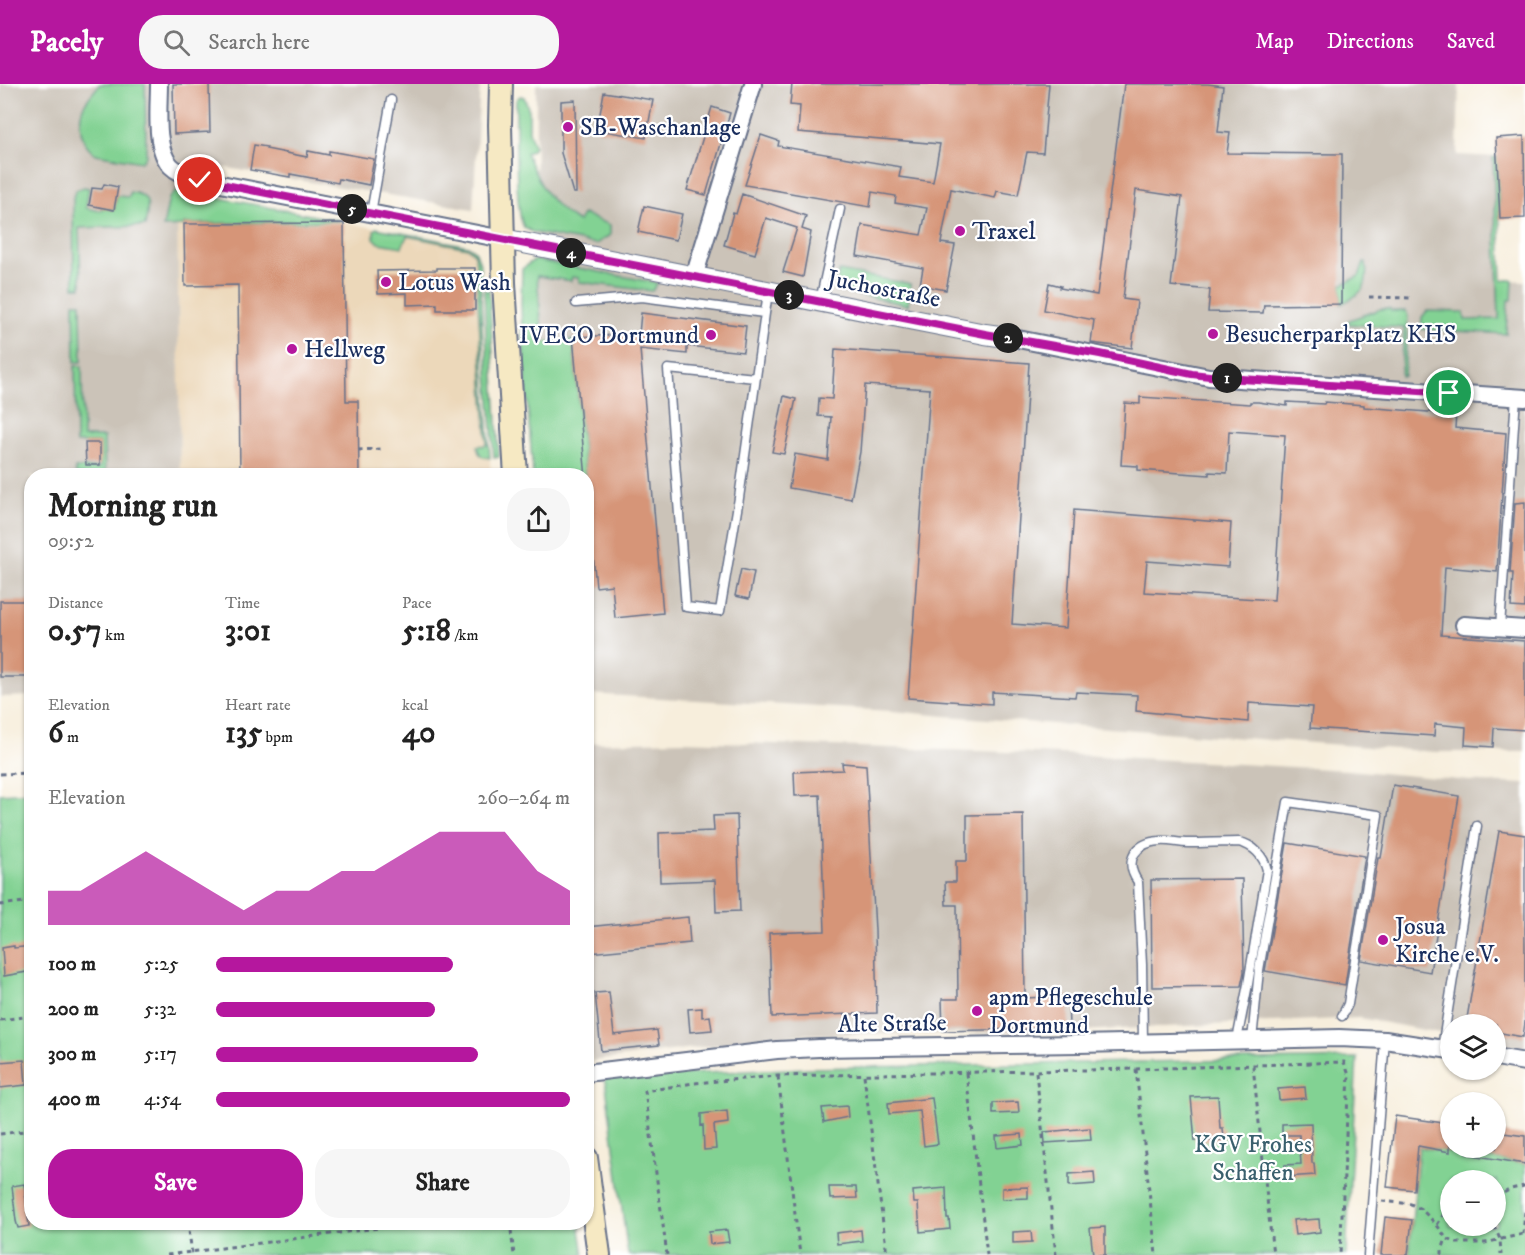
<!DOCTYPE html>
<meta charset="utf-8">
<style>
:root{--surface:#fff;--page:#f6f6f6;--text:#222;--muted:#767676;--accent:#b5179e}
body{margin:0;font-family:"IM FELL DW Pica",serif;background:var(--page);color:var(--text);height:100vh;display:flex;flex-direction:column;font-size:22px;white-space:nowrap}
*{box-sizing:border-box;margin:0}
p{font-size:20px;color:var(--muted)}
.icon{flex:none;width:33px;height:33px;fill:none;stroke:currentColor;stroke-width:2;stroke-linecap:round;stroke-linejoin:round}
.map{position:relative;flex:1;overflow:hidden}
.side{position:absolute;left:24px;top:384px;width:570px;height:762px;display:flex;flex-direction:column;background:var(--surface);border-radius:24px;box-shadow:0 2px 4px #0004}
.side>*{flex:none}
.fabs{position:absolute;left:1440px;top:930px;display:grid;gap:12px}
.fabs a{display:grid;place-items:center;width:66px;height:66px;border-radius:50%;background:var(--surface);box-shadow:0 2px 4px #0004;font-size:30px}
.pin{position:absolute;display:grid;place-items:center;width:51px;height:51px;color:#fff;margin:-26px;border:3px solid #fff;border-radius:50%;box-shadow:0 2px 6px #0007}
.km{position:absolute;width:30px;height:30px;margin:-15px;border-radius:50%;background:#222;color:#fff;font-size:16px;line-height:30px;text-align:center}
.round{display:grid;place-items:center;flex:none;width:63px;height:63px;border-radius:24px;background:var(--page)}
.overview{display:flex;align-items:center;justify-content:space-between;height:102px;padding:0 24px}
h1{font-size:33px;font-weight:700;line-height:45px}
.stats{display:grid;grid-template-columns:repeat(3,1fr);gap:9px;height:102px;padding:6px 24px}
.stats div{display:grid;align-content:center}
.stats b{font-size:30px;font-weight:700}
.stats small{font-size:16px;font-weight:400}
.stats p{font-size:16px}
.chart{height:168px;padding:12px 24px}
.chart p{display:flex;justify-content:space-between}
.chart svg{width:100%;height:108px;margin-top:6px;fill:var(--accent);opacity:.7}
.primary-button{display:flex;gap:12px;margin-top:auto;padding:12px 24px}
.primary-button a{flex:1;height:69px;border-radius:24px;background:var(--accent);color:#fff;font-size:24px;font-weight:700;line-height:69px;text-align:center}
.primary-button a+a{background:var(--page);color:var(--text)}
ul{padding:0 24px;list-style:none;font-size:20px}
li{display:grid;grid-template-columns:96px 72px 1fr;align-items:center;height:45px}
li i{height:15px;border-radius:8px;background:var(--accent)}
header{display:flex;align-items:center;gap:36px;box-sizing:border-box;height:84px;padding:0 30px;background:var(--accent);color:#fff}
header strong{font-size:28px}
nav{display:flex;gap:33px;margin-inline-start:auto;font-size:21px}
.search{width:420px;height:54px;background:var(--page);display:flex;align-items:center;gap:15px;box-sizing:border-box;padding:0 21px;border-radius:24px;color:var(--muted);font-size:22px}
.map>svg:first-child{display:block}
.built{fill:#ecd8ba}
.industrial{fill:#cbc3b8}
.green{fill:#82d293;stroke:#4e8078;stroke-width:1.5;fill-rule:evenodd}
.building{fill:#d69578}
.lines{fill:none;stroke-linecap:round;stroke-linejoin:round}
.service-casing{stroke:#68728a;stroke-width:11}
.minor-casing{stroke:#68728a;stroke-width:20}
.tertiary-casing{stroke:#68728a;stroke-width:22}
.secondary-casing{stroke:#68728a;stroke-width:26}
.path{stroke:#68728a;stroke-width:3;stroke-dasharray:4.5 4.5;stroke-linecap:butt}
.service{stroke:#fff;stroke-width:8}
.minor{stroke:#fff;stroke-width:16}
.tertiary{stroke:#fff;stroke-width:20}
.secondary{stroke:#f6e9c3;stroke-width:22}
.route-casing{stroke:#fff;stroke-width:12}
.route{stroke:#b5179e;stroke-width:8}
.poi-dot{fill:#b5179e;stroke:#fff;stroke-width:2}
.labels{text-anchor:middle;stroke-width:4.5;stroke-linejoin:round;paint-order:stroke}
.poi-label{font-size:24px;fill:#1b2f5e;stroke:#fff;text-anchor:start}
.street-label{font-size:24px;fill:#1b2f5e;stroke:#fff}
.park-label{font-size:24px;fill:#3a606e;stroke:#fff}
</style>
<header>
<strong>Pacely</strong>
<div class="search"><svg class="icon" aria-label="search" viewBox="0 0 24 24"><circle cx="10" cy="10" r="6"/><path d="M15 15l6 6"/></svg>Search here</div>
<nav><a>Map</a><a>Directions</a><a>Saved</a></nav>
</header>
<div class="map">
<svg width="1525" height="1171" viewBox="0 0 1525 1171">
<rect width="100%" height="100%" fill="#fff"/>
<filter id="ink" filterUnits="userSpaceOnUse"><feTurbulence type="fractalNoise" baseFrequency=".0167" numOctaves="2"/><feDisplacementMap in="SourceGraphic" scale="12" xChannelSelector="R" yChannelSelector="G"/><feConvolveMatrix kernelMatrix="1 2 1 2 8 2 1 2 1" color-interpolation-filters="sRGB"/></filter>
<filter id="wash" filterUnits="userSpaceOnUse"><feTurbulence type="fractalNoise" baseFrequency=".008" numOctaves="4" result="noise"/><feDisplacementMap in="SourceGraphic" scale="24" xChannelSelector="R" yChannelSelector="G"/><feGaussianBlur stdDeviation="1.35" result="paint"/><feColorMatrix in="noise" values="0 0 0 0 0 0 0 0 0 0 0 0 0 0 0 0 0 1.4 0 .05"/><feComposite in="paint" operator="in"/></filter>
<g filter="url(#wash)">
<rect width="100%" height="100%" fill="#f7eedc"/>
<!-- built -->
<path class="built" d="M177,106L468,162L473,164L478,173L480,181L483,267L491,391H180Z"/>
<!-- industrial -->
<path class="industrial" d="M0,0H480L473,125L185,77L177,106L180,391L32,392L31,612L0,613Z
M536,0H1459L1457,71L1497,73L1502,196L1525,197V668H1436L945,632L892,627L587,610L586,392L548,391L535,182Z
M683,657L1063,670L1348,686L1481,698L1525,700V964L1496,959V940H1450V951L1360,934L1079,947L941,950H803L592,977L586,929V659Z"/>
<!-- green -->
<path class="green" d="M100,0H145L146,72L141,78L96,70C81,63 77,38 83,23C87,15 94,7 100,0Z
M520,12L524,13L529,26V47L534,62L532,66L526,69C540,101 548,119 578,138L583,130L610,141V151L596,160L532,148C529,146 526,145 524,143C514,130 516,38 516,16Z
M1493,73H1497L1502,196H1513L1512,216H1508L1506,250L1421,245L1422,233L1427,227L1464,228L1465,236L1499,235Z
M84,103L89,104L86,124L100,127L102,124L114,126L117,112L129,113L130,108C153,111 148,123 145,142H144L79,144L81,203H74L73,113L76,106Z
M177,106L342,137L184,140V142L163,143L169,114Z
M376,144L468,162L476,168L480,181L483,267L490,374L483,373L479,369L477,362L487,361L475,170L468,164L407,152L402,163L379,159L374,154V147Z
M535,176L658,199L652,207L579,198V194L572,193L571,197L537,192L543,258L573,256L585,391H533L522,247L521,221L522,185L531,178Z
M1364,179H1366C1369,204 1362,210 1341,220V201L1359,192Z
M839,187L911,200L908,221L841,207L836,200Z
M484,206H489L499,373L494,374L488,289Z
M74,219H81L82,278H75Z
M1381,225H1390L1391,227H1406L1408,232L1404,292H1401L1404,244L1348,240L1349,236Z
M75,282H82L83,353H104L105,391H76L75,384H99L100,381V359H76Z
M586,405L595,493L587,494H586Z
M31,708L32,1138L579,1139L584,1171H0V710Z
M1357,974L1346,1171H628L605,994L808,984Z
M1419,1063L1525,1080V1171H1409ZM1496,1096V1142H1450V1096Z"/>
<g id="blocks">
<!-- building -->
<path class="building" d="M173,0H209L210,48L174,50Z
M792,0H1049L1043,69L1027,68L1018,111L997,107L995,114L951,105L941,159L955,161L946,206L920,201L923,184L857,172L862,141L921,151L927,124L895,119L896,112L872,108L870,123L745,101L761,51L779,57L778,62L901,83L899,93L933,98L940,60L798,48L800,22L790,21Z
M1124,0H1208L1223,2L1218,48L1230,49L1227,69L1342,70L1341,220L1264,221L1263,229L1208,228L1210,206L1171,202L1182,113L1136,106L1123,215L1137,217L1132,264L1091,259L1094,236L1044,226L1049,199L1061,202L1060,204L1097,211Z
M604,8L653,16L646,54L597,46Z
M575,16L576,109H573L561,69V17Z
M712,23L730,29L706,111L687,106Z
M1524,52L1525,134L1500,135L1496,54Z
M254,61L267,63L266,65L307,73L308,67L329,71V67L374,75L369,101L339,95L338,99L290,90V93L250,86Z
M104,100L118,103L114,126L89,121L92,104L102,105Z
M742,110L806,132L802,145L811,148L803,193L783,188L797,144L766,134L755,170L724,161L733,129L736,130Z
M644,122L682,130L676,156L638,148Z
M344,139L346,317H358L359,392H240L238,201L185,202L184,140Z
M437,184H475V226H437V220L407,221V209L378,210L377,187L437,186Z
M641,229L746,242L743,268L687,262V270L640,265L663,529L615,534L612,501L596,503L573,253L639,250Z
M835,265L1029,279L1012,540L1066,544L1074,426L1231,439L1228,483L1147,477L1144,508L1274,516L1285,351L1229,347L1227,389L1209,388V391L1138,386V382L1121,381L1125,319L1140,320V313L1250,320V318H1258L1287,322V318L1324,320L1325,318L1364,321V323L1401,326L1456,330L1455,344L1506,349L1497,488L1445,483L1441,551L1525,557V646L1494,644L1493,663L1465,661L1466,643L1435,640L1434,652L1310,644L1312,623L1249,619L1248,638L1136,627L1137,611L1076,608L1075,613L992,608V620L908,614L930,305L865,301L860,368L851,415L789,404L795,370L828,376L831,333L818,332L819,314L832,315Z
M784,312L796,315L784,370L772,368Z
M85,359H100V381H86Z
M1525,418V524L1511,523L1513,489H1510L1515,419Z
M741,485L754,488L749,515L735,512Z
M0,517H32V593H0Z
M842,679L866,681L875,846L877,929L772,933L769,849L825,847L820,711L795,712L794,688L843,686Z
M1393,701L1459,712L1430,888L1361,876L1378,774H1381Z
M1023,730L1025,914L1068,912L1069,944L943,947L942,915H958L957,821H946L945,798H956V777H967V731Z
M737,731L740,827L716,828L715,796L660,798L659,749L714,747L713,732Z
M1499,747L1525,751V938L1523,953L1496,948V940H1466Z
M1287,759L1365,772L1345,901L1265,887Z
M1242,795L1244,888L1241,902L1152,903L1151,796Z
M688,833L690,859L589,869L586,843Z
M14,862V864L32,862V887L4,892L2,864Z
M609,908L614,951L657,946L659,961L601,967L595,909Z
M702,924V933L710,932L712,946L690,948L688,925Z
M24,976L26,1001L0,1004V978Z
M1305,1003L1306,1014L1279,1016L1278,1005Z
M1218,1012L1220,1044H1223L1224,1056L1195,1057L1191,1013Z
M932,1014L938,1060L924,1062L920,1027L889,1030L888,1019Z
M1018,1018L1019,1029L993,1030V1019Z
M847,1022L848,1033L824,1038L822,1024Z
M727,1027L728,1039L714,1041L716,1065L704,1066L703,1041L701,1042V1030Z
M1395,1032L1450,1040V1068L1418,1062L1414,1106L1387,1103Z
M1311,1039L1312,1079H1314L1315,1091L1286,1093L1285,1081L1301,1080L1299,1051H1282V1040Z
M1090,1044L1091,1056L1045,1059L1044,1048Z
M1496,1048L1525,1052V1080L1466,1070L1467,1064H1496Z
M1022,1050L1023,1061L997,1064L996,1052Z
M1094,1088L1095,1100L1069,1102V1090Z
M24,1100L29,1142L18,1144L16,1137L12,1102Z
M829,1103H856L857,1114L830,1115Z
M1028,1103V1114L1002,1115V1104Z
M946,1104L947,1134H949L950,1145L920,1148L918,1119H914L913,1107Z
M1385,1133L1412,1136L1408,1171H1381Z
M1305,1135V1136L1319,1135L1320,1148L1295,1151L1293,1136Z
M1105,1143V1171H1093L1090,1144Z
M727,1146L729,1158L710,1160L709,1148Z
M861,1146L862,1157L837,1160L836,1149Z
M1031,1147L1032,1158L1013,1159V1148Z"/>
</g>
</g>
<g filter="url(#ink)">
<use href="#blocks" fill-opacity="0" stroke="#68728a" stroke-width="1.5"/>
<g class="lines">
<defs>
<path id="service" d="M371,129L391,16
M820,217L840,125
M576,219L642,213L764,229
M755,294L668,285L686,523L720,527L739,414L768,208
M1500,543L1516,313
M1252,956L1259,886L1288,718L1378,731L1348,920L1342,932
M1143,958L1142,881L1138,798C1123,777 1136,758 1160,757C1169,756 1178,759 1188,759C1205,759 1222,758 1239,758C1253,761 1264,772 1267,786L1248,900L1237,956
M1442,964L1477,742
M1368,1171L1385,956"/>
<path id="minor" d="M159,0C159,23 154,65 171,82C179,90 190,92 200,96L503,155
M694,193L753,0
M1013,254L1209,293L1525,314
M1464,541L1525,545
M1496,973L1525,978
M586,989L777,966L819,964L1079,960L1339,954L1385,956L1450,966"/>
<path id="tertiary" d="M503,155L985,250L1013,254"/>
<path id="secondary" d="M501,0L500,41L504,199L516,392
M586,1074L599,1171"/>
</defs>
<!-- service casing -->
<use href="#service" class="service-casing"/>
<!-- minor casing -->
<use href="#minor" class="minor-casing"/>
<!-- tertiary casing -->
<use href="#tertiary" class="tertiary-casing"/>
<!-- secondary casing -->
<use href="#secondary" class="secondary-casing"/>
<!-- path -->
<path class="path" d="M1369,213L1411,214
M358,366L381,365
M0,690L32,689
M0,821L32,817
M0,936L32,932
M1253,982L1273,1171
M1136,985L1156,1171
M1036,988L1056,1171
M966,989L987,1171
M864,991L887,1171
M778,992L800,1171
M0,1050L32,1046
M1496,1113L1511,1105L1524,1102L1525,1105
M1382,1117L1411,1120L1421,1125L1437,1141L1446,1154L1456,1159H1485L1523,1150L1525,1151
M188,1138L192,1171
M510,1138L514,1171
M1437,1141L1445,1128L1450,1124
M1494,1142L1500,1155L1501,1171
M1523,1150L1525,1128
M167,1171L425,1138
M667,1171L645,1007L694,999L778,992L1136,985L1344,978L1349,991L1340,1171
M1442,1171V1167L1446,1154"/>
<!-- service -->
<use href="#service" class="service"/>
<!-- minor -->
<use href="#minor" class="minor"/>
<!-- tertiary -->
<use href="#tertiary" class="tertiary"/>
<!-- secondary -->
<use href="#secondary" class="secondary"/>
</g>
</g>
<g class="lines" filter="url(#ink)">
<defs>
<path id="route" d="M200,96L985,250L1100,270L1192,290L1227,294L1449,309"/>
</defs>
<!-- route casing -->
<use href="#route" class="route-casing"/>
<!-- route -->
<use href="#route" class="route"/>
</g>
<!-- markers -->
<g class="poi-dot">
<circle cx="568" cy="43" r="6"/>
<circle cx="960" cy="147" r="6"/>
<circle cx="386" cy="198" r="6"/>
<circle cx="1213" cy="250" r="6"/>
<circle cx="711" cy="251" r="6"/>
<circle cx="292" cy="265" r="6"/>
<circle cx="1383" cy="856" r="6"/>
<circle cx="977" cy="927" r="6"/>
</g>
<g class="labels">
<!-- poi labels -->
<g class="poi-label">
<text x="580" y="51">SB-Waschanlage</text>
<text x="972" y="155">Traxel</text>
<text x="398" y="206">Lotus Wash</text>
<text x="1225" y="258">Besucherparkplatz KHS</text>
<text x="699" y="259" text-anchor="end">IVECO Dortmund</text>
<text x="304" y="273">Hellweg</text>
<text x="1395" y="850">Josua<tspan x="1395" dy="28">Kirche e.V.</tspan></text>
<text x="989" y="921">apm Pflegeschule<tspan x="989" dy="28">Dortmund</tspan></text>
</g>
<!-- street labels -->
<g class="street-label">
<text transform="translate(884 204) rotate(11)" y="8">Juchostraße</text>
<text transform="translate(892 939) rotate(-1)" y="8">Alte Straße</text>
</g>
<!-- park labels -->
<g class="park-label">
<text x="1253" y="1068">KGV Frohes<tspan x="1253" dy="28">Schaffen</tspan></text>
</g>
</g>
</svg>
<div class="fabs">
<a><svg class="icon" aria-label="layers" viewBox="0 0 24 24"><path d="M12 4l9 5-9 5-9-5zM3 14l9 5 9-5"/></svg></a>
<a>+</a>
<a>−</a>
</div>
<div class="pin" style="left:1449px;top:309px;background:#1e9e55"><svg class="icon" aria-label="arrive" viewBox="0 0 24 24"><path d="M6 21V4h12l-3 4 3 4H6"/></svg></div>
<div class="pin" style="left:200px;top:96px;background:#d93025"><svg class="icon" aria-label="check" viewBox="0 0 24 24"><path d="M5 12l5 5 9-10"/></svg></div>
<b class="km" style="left:1227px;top:294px">1</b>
<b class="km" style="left:1008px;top:254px">2</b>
<b class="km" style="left:789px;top:211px">3</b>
<b class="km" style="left:571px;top:169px">4</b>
<b class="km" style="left:352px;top:125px">5</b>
<section class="side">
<div class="overview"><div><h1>Morning run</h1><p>09:52</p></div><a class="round"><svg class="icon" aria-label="share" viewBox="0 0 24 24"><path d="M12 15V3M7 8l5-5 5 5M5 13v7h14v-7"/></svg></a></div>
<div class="stats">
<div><p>Distance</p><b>0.57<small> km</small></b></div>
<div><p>Time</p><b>3:01</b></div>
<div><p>Pace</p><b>5:18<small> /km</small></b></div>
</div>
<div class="stats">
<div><p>Elevation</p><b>6<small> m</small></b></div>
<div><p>Heart rate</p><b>135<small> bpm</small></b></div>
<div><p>kcal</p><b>40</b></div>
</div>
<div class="chart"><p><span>Elevation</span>260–264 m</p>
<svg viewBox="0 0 160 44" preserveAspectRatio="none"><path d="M0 44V30L10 30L20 22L30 14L40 22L50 30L60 38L70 30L80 30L90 22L100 22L110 14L120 6L130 6L140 6L150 22L160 30V44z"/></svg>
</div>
<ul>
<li><b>100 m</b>5:25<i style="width:67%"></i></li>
<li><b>200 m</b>5:32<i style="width:62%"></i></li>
<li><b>300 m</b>5:17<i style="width:74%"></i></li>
<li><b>400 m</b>4:54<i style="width:100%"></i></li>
</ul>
<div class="primary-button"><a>Save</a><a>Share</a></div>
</section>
</div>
